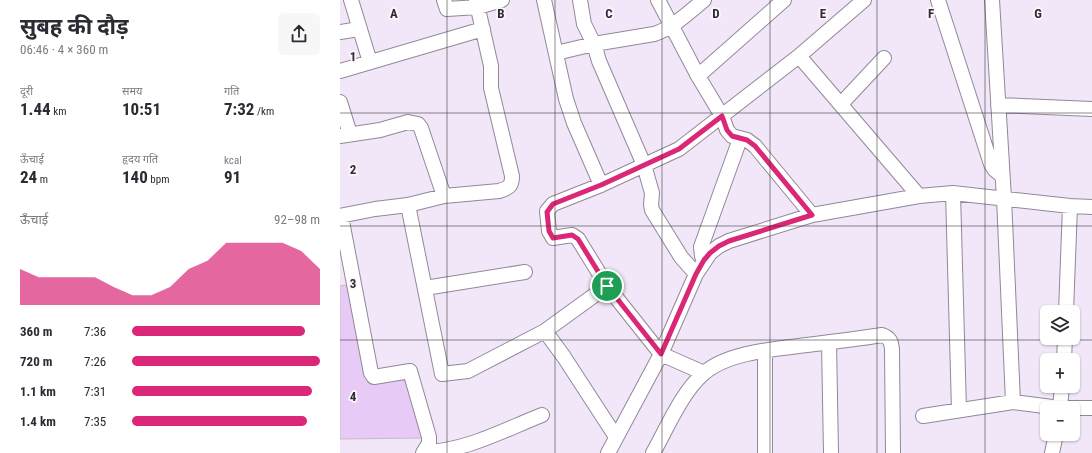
<!DOCTYPE html>
<html lang="hi">
<meta charset="utf-8">
<style>
:root{--surface:#fff;--page:#f7f7f7;--text:#2b2b33;--muted:#7c7c81;--accent:#db2777}
body{margin:0;font-family:"Roboto Condensed","Noto Sans Devanagari",sans-serif;background:var(--page);color:var(--text);height:100vh;display:flex;flex-direction:column;font-size:15px;white-space:nowrap}
*{box-sizing:border-box;margin:0}
p{font-size:13px;color:var(--muted)}
.icon{flex:none;width:22px;height:22px;fill:none;stroke:currentColor;stroke-width:2;stroke-linecap:round;stroke-linejoin:round}
.map{position:relative;flex:1;overflow:hidden}
.panel{display:flex;flex-direction:column;background:var(--surface);width:340px}
.panel>*{flex:none}
.fabs{position:absolute;left:700px;top:305px;display:grid;gap:8px}
.fabs a{display:grid;place-items:center;width:40px;height:40px;border-radius:6px;background:var(--surface);box-shadow:0 1px 3px #0004;font-size:20px}
.pin{position:absolute;display:grid;place-items:center;width:34px;height:34px;color:#fff;margin:-17px;border:2px solid #fff;border-radius:50%;box-shadow:0 1px 4px #0007}
.round{display:grid;place-items:center;flex:none;width:42px;height:42px;border-radius:6px;background:var(--page)}
.summary{display:flex;align-items:center;justify-content:space-between;height:68px;padding:0 20px}
h1{font-size:22px;font-weight:700;line-height:30px}
.stats{display:grid;grid-template-columns:repeat(3,1fr);gap:6px;height:68px;padding:4px 20px}
.stats div{display:grid;align-content:center}
.stats b{font-size:17px;font-weight:700}
.stats small{font-size:11px;font-weight:400}
.stats p{font-size:11px}
.chart{height:112px;padding:8px 20px}
.chart p{display:flex;justify-content:space-between}
.chart svg{width:100%;height:72px;margin-top:4px;fill:var(--accent);opacity:.7}
ul{padding:0 20px;list-style:none;font-size:13px}
li{display:grid;grid-template-columns:64px 48px 1fr;align-items:center;height:30px}
li i{height:10px;border-radius:5px;background:var(--accent)}
main{display:flex;flex:1;min-height:0}
.map>svg:first-child{display:block}
.building{fill:#e8caf6;stroke:#c5baca}
.lines{fill:none;stroke-linecap:round;stroke-linejoin:round}
.minor-casing{stroke:#928897;stroke-width:16}
.minor{stroke:#fff;stroke-width:14}
.route-casing{stroke:#fff;stroke-width:8}
.route{stroke:#db2777;stroke-width:5}
.grid{fill:none;stroke:#2f2b31;stroke-width:1;stroke-opacity:0.55}
.grid-label{font-size:13px;text-anchor:middle;font-weight:bold;fill:#2f2b31;stroke:#fcf7fe;stroke-width:3.5;stroke-linejoin:round;paint-order:stroke}
</style>
<main>
<section class="panel">
<div class="summary"><div><h1>सुबह की दौड़</h1><p>06:46 · 4 × 360 m</p></div><a class="round"><svg class="icon" aria-label="share" viewBox="0 0 24 24"><path d="M12 15V3M7 8l5-5 5 5M5 13v7h14v-7"/></svg></a></div>
<div class="stats">
<div><p>दूरी</p><b>1.44<small> km</small></b></div>
<div><p>समय</p><b>10:51</b></div>
<div><p>गति</p><b>7:32<small> /km</small></b></div>
</div>
<div class="stats">
<div><p>ऊँचाई</p><b>24<small> m</small></b></div>
<div><p>हृदय गति</p><b>140<small> bpm</small></b></div>
<div><p>kcal</p><b>91</b></div>
</div>
<div class="chart"><p><span>ऊँचाई</span>92–98 m</p>
<svg viewBox="0 0 160 44" preserveAspectRatio="none"><path d="M0 44V22L10 27L20 27L30 27L40 27L50 33L60 38L70 38L80 33L90 22L100 17L110 6L120 6L130 6L140 6L150 11L160 22V44z"/></svg>
</div>
<ul>
<li><b>360 m</b>7:36<i style="width:92%"></i></li>
<li><b>720 m</b>7:26<i style="width:100%"></i></li>
<li><b>1.1 km</b>7:31<i style="width:96%"></i></li>
<li><b>1.4 km</b>7:35<i style="width:93%"></i></li>
</ul>
</section>
<div class="map">
<svg width="752" height="453" viewBox="0 0 752 453">
<rect width="100%" height="100%" fill="#f2e7f8"/>
<!-- building -->
<path class="building" d="M11,284L28,383L66,379L84,438L0,439V286Z"/>
<g class="lines">
<defs>
<path id="minor" d="M11,0L30,62
M104,0L107,9L138,7L162,0
M204,0L226,99L234,123L261,185
M240,0L244,24L254,44L259,61L304,165L312,193L311,205L312,210L341,257L356,274
M318,0L358,76L382,116L387,130L392,136L407,140L415,146L472,215
M598,0L651,164L655,170L662,176
M652,0L664,198L673,402
M0,32L19,29
M216,53L254,44L314,34C333,28 348,13 364,0
M459,56L579,196
M0,71L143,29
M358,76L444,0
M0,102L10,134
M501,104L544,58
M658,105L752,109
M0,136L40,130L68,122L78,124L81,128L104,196
M613,193L619,410
M68,205L102,374L128,371L205,331L267,286
M0,216L35,209L68,205L104,196L159,191C169,188 172,186 172,176L151,88V66L136,0
M1,216L31,373L34,377L70,371L89,437V443L83,453
M364,260L362,256L361,247L400,139
M85,288L185,272
M726,312L730,206
M205,331L224,357L276,437
M489,342L491,453
M425,351V453
M724,360L725,338
M364,373L321,354L267,286L238,239L232,235L213,238L209,231L207,211L213,204L261,185L339,149L459,56L524,0
M720,408L722,386
M583,416L673,402L720,408H752
M85,452C126,451 164,430 202,415
M268,453L321,354L356,274L370,253L379,246L389,241L472,215L579,196L613,193L730,206L752,207
M313,453C327,428 342,392 363,374C387,352 436,349 467,345C492,342 517,339 542,335C550,338 551,341 552,349L553,453
M712,453L716,434"/>
</defs>
<!-- minor casing -->
<use href="#minor" class="minor-casing"/>
<!-- minor -->
<use href="#minor" class="minor"/>
</g>
<g class="lines">
<defs>
<path id="route" d="M382,116L387,130L392,136L407,140L415,146L472,215L389,241L379,246L370,253L364,260L356,274L321,354L267,286L238,239L232,235L213,238L209,231L207,212L213,204L261,185L339,149Z"/>
</defs>
<!-- route casing -->
<use href="#route" class="route-casing"/>
<!-- route -->
<use href="#route" class="route"/>
</g>
<!-- grid -->
<path class="grid" d="M107,0V453M215,0V453M322,0V453M430,0V453M537,0V453M645,0V453M0,113H752M0,226H752M0,340H752"/>
<g class="grid-label">
<text x="54" y="18">A</text>
<text x="161" y="18">B</text>
<text x="269" y="18">C</text>
<text x="376" y="18">D</text>
<text x="483" y="18">E</text>
<text x="591" y="18">F</text>
<text x="698" y="18">G</text>
<text x="13" y="61">1</text>
<text x="13" y="174">2</text>
<text x="13" y="288">3</text>
<text x="13" y="401">4</text>
</g>
</svg>
<div class="fabs">
<a><svg class="icon" aria-label="layers" viewBox="0 0 24 24"><path d="M12 4l9 5-9 5-9-5zM3 14l9 5 9-5"/></svg></a>
<a>+</a>
<a>−</a>
</div>
<div class="pin" style="left:267px;top:286px;background:#1e9e55"><svg class="icon" aria-label="arrive" viewBox="0 0 24 24"><path d="M6 21V4h12l-3 4 3 4H6"/></svg></div>
</div>
</main>
